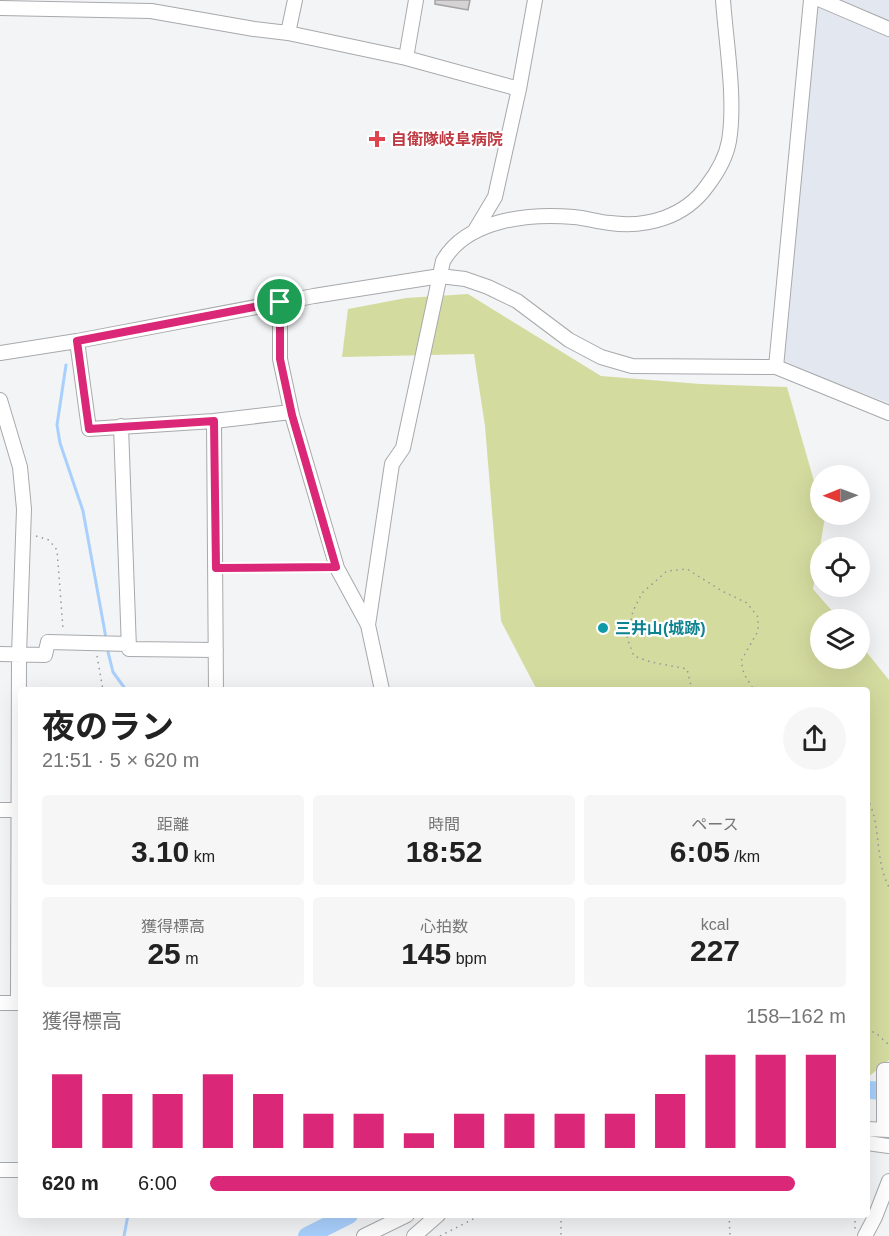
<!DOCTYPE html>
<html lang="ja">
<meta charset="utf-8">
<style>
:root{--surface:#fff;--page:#f6f6f6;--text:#222;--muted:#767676;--accent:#db2777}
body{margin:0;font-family:Arial,"Noto Sans JP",sans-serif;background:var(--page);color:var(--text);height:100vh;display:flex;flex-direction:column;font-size:22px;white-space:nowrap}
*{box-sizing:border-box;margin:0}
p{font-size:20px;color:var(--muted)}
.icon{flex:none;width:33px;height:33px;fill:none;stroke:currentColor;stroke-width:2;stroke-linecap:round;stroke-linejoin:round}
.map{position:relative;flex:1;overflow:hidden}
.panel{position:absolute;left:18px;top:687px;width:852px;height:531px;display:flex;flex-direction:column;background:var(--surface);border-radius:6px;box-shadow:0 6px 24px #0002}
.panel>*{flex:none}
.needle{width:39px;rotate:269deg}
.fabs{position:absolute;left:810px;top:465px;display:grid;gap:12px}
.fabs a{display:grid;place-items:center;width:60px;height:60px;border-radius:50%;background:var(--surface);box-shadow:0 6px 24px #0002;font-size:30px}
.pin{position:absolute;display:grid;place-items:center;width:51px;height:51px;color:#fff;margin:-26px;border:3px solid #fff;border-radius:50%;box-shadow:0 2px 6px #0007}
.round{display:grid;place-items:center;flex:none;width:63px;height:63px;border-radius:32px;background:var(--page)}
.headline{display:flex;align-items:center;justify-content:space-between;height:102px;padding:0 24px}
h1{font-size:33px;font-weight:700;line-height:45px}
.figures{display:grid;grid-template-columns:repeat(3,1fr);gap:9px;height:102px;padding:6px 24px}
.figures div{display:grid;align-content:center;border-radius:6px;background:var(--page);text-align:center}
.figures b{font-size:30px;font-weight:700}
.figures small{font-size:16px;font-weight:400}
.figures p{font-size:16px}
.chart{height:168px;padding:12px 24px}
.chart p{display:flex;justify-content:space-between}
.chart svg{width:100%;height:108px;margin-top:6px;stroke:var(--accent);stroke-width:6}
ul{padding:0 24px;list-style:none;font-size:20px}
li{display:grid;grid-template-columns:96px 72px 1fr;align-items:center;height:45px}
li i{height:15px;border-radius:8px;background:var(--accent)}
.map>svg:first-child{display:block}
.built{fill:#e3e7f0}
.green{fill:#d4db9f}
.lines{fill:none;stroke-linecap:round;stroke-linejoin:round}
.stream{stroke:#a9d0fd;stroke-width:3}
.river{stroke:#a9d0fd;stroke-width:18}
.building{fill:#d5d3d4;stroke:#a4a2a3;stroke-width:1.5}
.minor-casing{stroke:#a8a9ac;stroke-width:16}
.path{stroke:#98989a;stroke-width:1.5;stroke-dasharray:1.5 4.5;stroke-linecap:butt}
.minor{stroke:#fff;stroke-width:14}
.route-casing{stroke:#fff;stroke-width:12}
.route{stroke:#db2777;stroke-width:8}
.health-dot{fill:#e0444e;stroke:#fff;stroke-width:2}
.culture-dot{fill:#0f9aa8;stroke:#fff;stroke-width:2}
.labels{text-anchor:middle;stroke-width:4.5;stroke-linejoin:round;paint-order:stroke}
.health-label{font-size:16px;font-weight:bold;fill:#be3a42;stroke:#fff;text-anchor:start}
.culture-label{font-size:16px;font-weight:bold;fill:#0d838f;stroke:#fff;text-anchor:start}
</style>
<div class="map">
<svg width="889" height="1236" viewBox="0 0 889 1236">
<rect width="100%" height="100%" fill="#f3f4f6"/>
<!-- built -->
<path class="built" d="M814,0H889V403L779,362Z"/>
<!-- green -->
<path class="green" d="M468,294L601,376L700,384L787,387L820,502V514L824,515L825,517L813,589L839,619L820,620V658H860V644L889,680V1060L867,1078V690H537L501,621L485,426L474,354L342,357L348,309L406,298Z"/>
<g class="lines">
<!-- stream -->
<path class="stream" d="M66,365L57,425L60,443L83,511L106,638
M107,648L113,672L126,690
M124,1236L128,1215"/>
<!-- river -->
<path class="river" d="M867,1090L889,1091
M307,1236L349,1215"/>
</g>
<!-- building -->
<path class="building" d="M435,0H470L468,10L435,4Z"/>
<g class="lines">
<defs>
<path id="minor" d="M821,0L889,29
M0,8L151,11L254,29L288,33L406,58L519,89
M288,33L295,0
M406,58L416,0
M474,232L495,197L519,89L535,0
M280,302V359L292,415L337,568L368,625L382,690
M77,341L89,429L214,421L291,412
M0,353L77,341L314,296L440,276L465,279L488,287L517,301L569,340L601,357L632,366L776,367L889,413
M776,367L811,0
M0,400L20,467L24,509L19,655L18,1003
M214,421L216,690
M121,426L129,649L216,650
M368,625L392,464L403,448L443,261C467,219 530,213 574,217C586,218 598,222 610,223C647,228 685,217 707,186C717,173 726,158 729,141C736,99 726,43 723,0
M0,654L45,655L48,642L129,644
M0,810H21
M0,1003H21
M867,1129L889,1130
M884,1130V1070H889
M867,1143L889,1146
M0,1170H21
M364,1236L407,1215
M414,1236L438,1215
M865,1236L875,1217L889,1181"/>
</defs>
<!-- minor casing -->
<use href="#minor" class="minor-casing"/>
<!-- path -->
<path class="path" d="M36,536L49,540L57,550L63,629
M228,568H323
M97,656L103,690
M692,690L687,669L651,662L634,656L627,638L633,611L642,593L667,571L687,569L722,591L747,603L758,617V631L741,661L744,674L754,690
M867,798C882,825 874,859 889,887
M867,1029L877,1034L889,1045
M561,1215V1236
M729,1215L730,1236
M855,1215V1229
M440,1236L481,1215"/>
<!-- minor -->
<use href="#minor" class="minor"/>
</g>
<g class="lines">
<defs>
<path id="route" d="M280,302V359L292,415L336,567L216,568L214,421L89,429L77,341Z"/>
</defs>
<!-- route casing -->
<use href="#route" class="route-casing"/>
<!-- route -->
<use href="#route" class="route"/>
</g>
<!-- markers -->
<path class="health-dot" d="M374 130h6v6h6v6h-6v6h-6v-6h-6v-6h6z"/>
<circle class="culture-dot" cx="603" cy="628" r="6"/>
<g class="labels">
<!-- health labels -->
<g class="health-label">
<text x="391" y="145">自衛隊岐阜病院</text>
</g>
<!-- culture labels -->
<g class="culture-label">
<text x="615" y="634">三井山(城跡)</text>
</g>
</g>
</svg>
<div class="fabs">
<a><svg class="needle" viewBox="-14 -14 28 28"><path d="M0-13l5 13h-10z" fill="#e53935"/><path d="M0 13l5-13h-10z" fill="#767676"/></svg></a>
<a><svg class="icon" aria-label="locate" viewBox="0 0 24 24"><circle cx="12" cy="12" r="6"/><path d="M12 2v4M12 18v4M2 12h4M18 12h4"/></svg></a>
<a><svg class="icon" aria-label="layers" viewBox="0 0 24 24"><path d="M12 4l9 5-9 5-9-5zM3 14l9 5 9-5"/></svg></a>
</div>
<div class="pin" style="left:280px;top:302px;background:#1e9e55"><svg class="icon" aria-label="arrive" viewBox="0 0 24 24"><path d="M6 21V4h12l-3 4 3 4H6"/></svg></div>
<section class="panel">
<div class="headline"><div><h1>夜のラン</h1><p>21:51 · 5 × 620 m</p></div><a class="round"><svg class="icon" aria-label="share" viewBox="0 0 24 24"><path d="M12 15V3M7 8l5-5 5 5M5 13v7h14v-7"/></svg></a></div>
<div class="figures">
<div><p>距離</p><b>3.10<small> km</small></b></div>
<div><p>時間</p><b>18:52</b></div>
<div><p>ペース</p><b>6:05<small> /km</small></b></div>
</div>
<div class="figures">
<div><p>獲得標高</p><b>25<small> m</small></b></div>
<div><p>心拍数</p><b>145<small> bpm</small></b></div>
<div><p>kcal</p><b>227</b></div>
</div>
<div class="chart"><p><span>獲得標高</span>158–162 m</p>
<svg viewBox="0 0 160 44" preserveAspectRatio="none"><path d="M5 44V14M15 44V22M25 44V22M35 44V14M45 44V22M55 44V30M65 44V30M75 44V38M85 44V30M95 44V30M105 44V30M115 44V30M125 44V22M135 44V6M145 44V6M155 44V6"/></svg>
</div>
<ul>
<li><b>620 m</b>6:00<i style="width:92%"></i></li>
</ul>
</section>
</div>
